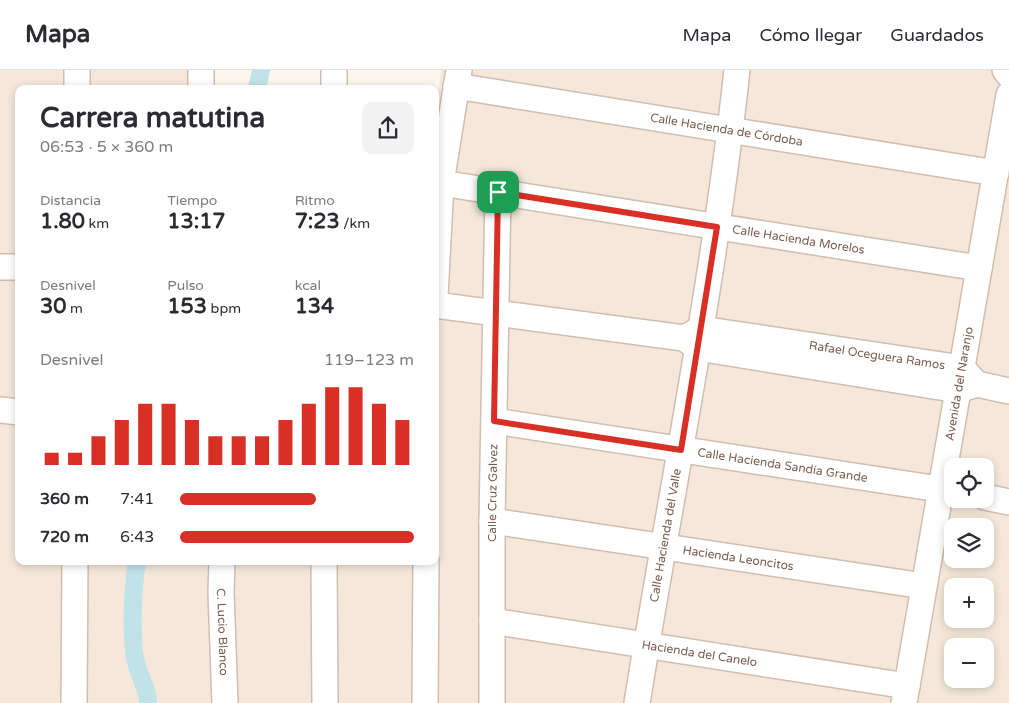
<!DOCTYPE html>
<html lang="es">
<meta charset="utf-8">
<style>
:root{--surface:#fff;--page:#f2f2f3;--text:#2b2b33;--muted:#7c7c81;--line:#e1e1e2;--accent:#d93025}
body{margin:0;font-family:"Varela Round",sans-serif;background:var(--page);color:var(--text);height:100vh;display:flex;flex-direction:column;font-size:19px;white-space:nowrap}
*{box-sizing:border-box;margin:0}
p{font-size:16px;color:var(--muted)}
.icon{flex:none;width:28px;height:28px;fill:none;stroke:currentColor;stroke-width:2;stroke-linecap:round;stroke-linejoin:round}
.map{position:relative;flex:1;overflow:hidden}
.details{position:absolute;left:15px;top:15px;width:424px;height:480px;display:flex;flex-direction:column;background:var(--surface);border-radius:10px;box-shadow:0 2px 8px #0003}
.details>*{flex:none}
.tools{position:absolute;left:944px;top:388px;display:grid;gap:10px}
.tools a{display:grid;place-items:center;width:50px;height:50px;border-radius:10px;background:var(--surface);box-shadow:0 2px 8px #0003;font-size:25px}
.pin{position:absolute;display:grid;place-items:center;width:42px;height:42px;color:#fff;margin:-21px;border-radius:10px;box-shadow:0 2px 8px #0006}
.round{display:grid;place-items:center;flex:none;width:52px;height:52px;border-radius:10px;background:var(--page)}
.summary{display:flex;align-items:center;justify-content:space-between;height:85px;padding:0 25px}
h1{font-size:28px;font-weight:800;line-height:38px}
.figures{display:grid;grid-template-columns:repeat(3,1fr);gap:8px;height:85px;padding:5px 25px}
.figures div{display:grid;align-content:center}
.figures b{font-size:21px;font-weight:800}
.figures small{font-size:14px;font-weight:400}
.figures p{font-size:14px}
.chart{height:140px;padding:10px 25px}
.chart p{display:flex;justify-content:space-between}
.chart svg{width:100%;height:90px;margin-top:5px;stroke:var(--accent);stroke-width:6}
ul{padding:0 25px;list-style:none;font-size:16px}
li{display:grid;grid-template-columns:80px 60px 1fr;align-items:center;height:38px}
li i{height:12px;border-radius:6px;background:var(--accent)}
header{display:flex;align-items:center;gap:30px;box-sizing:border-box;height:70px;padding:0 25px;background:var(--surface);border-bottom:1px solid var(--line)}
header strong{font-size:24px}
nav{display:flex;gap:28px;margin-inline-start:auto;font-size:18px}
.map>svg:first-child{display:block}
.residential{fill:#f5e8da;fill-rule:evenodd}
.lines{fill:none;stroke-linecap:round;stroke-linejoin:round}
.canal{stroke:#bfe3e8;stroke-width:18}
.minor-casing{stroke:#d1beb0;stroke-width:28}
.minor{stroke:#fff;stroke-width:25}
.route-casing{stroke:#fff;stroke-width:10}
.route{stroke:#d93025;stroke-width:6}
.labels{text-anchor:middle;stroke-width:4;stroke-linejoin:round;paint-order:stroke}
.street-label{font-size:12px;fill:#7a5c4d;stroke:#fffaf3}
</style>
<header>
<strong>Mapa</strong>
<nav><a>Mapa</a><a>Cómo llegar</a><a>Guardados</a></nav>
</header>
<div class="map">
<svg width="1009" height="633" viewBox="0 0 1009 633">
<rect width="100%" height="100%" fill="#fdf6ec"/>
<!-- residential -->
<path class="residential" d="M0,0H203V19H19V491H435V56L441,0H1009V633H0ZM952,396H985V429H952ZM952,456H985V489H952ZM952,516H985V549H952ZM952,576H985V609H952Z"/>
<g class="lines">
<!-- canal -->
<path class="canal" d="M257,19L261,0
M137,491C133,517 130,567 136,592C139,607 148,618 148,633"/>
<defs>
<g id="minor">
<path d="M1005,0L1009,5"/>
<path id="s1" d="M456,16L996,103"/>
<path d="M77,19V0"/>
<path d="M201,19V0"/>
<path d="M334,19V0"/>
<path id="s2" d="M441,113L979,198"/>
<path d="M0,197H19"/>
<path d="M435,226L441,113L459,0"/>
<path d="M435,235L684,268L698,278L958,320L974,315"/>
<path id="s3" d="M686,267L701,259L962,298L973,310"/>
<path d="M977,314L1009,321"/>
<path d="M0,340L19,342"/>
<path id="s4" d="M494,351L952,421"/>
<path d="M985,427L1009,432"/>
<path id="s5" d="M492,451L924,516"/>
<path id="s6" d="M222,491L221,522L225,633"/>
<path d="M324,491L325,633"/>
<path id="s7" d="M492,551L907,616"/>
<path d="M74,633L75,491"/>
<path d="M425,633L426,491"/>
<path id="s8" d="M492,633V451L498,122"/>
<path id="s9" d="M637,633C671,422 714,213 737,0"/>
<path id="s10" d="M904,633L1009,25"/>
</g>
</defs>
<!-- minor casing -->
<use href="#minor" class="minor-casing"/>
<!-- minor -->
<use href="#minor" class="minor"/>
</g>
<g class="lines">
<defs>
<path id="route" d="M498,122L717,157L681,380L494,351Z"/>
</defs>
<!-- route casing -->
<use href="#route" class="route-casing"/>
<!-- route -->
<use href="#route" class="route"/>
</g>
<g class="labels">
<!-- street labels -->
<g class="street-label">
<text dy="4" stroke="none"><textPath href="#s1" startOffset="274">Calle Hacienda de Córdoba</textPath></text>
<text dy="4" stroke="none"><textPath href="#s2" startOffset="362">Calle Hacienda Morelos</textPath></text>
<text dy="4" stroke="none"><textPath href="#s3" startOffset="195">Rafael Oceguera Ramos</textPath></text>
<text dy="4" stroke="none"><textPath href="#s10" startOffset="324">Avenida del Naranjo</textPath></text>
<text dy="4" stroke="none"><textPath href="#s4" startOffset="292">Calle Hacienda Sandía Grande</textPath></text>
<text dy="4" stroke="none"><textPath href="#s8" startOffset="210">Calle Cruz Galvez</textPath></text>
<text dy="4" stroke="none"><textPath href="#s9" startOffset="170">Calle Hacienda del Valle</textPath></text>
<text dy="4" stroke="none"><textPath href="#s5" startOffset="249">Hacienda Leoncitos</textPath></text>
<text dy="4" stroke="none"><textPath href="#s6" startOffset="71">C. Lucio Blanco</textPath></text>
<text dy="4" stroke="none"><textPath href="#s7" startOffset="210">Hacienda del Canelo</textPath></text>
</g>
</g>
</svg>
<div class="tools">
<a><svg class="icon" aria-label="locate" viewBox="0 0 24 24"><circle cx="12" cy="12" r="6"/><path d="M12 2v4M12 18v4M2 12h4M18 12h4"/></svg></a>
<a><svg class="icon" aria-label="layers" viewBox="0 0 24 24"><path d="M12 4l9 5-9 5-9-5zM3 14l9 5 9-5"/></svg></a>
<a>+</a>
<a>−</a>
</div>
<div class="pin" style="left:498px;top:122px;background:#1e9e55"><svg class="icon" aria-label="arrive" viewBox="0 0 24 24"><path d="M6 21V4h12l-3 4 3 4H6"/></svg></div>
<section class="details">
<div class="summary"><div><h1>Carrera matutina</h1><p>06:53 · 5 × 360 m</p></div><a class="round"><svg class="icon" aria-label="share" viewBox="0 0 24 24"><path d="M12 15V3M7 8l5-5 5 5M5 13v7h14v-7"/></svg></a></div>
<div class="figures">
<div><p>Distancia</p><b>1.80<small> km</small></b></div>
<div><p>Tiempo</p><b>13:17</b></div>
<div><p>Ritmo</p><b>7:23<small> /km</small></b></div>
</div>
<div class="figures">
<div><p>Desnivel</p><b>30<small> m</small></b></div>
<div><p>Pulso</p><b>153<small> bpm</small></b></div>
<div><p>kcal</p><b>134</b></div>
</div>
<div class="chart"><p><span>Desnivel</span>119–123 m</p>
<svg viewBox="0 0 160 44" preserveAspectRatio="none"><path d="M5 44V38M15 44V38M25 44V30M35 44V22M45 44V14M55 44V14M65 44V22M75 44V30M85 44V30M95 44V30M105 44V22M115 44V14M125 44V6M135 44V6M145 44V14M155 44V22"/></svg>
</div>
<ul>
<li><b>360 m</b>7:41<i style="width:58%"></i></li>
<li><b>720 m</b>6:43<i style="width:100%"></i></li>
</ul>
</section>
</div>
